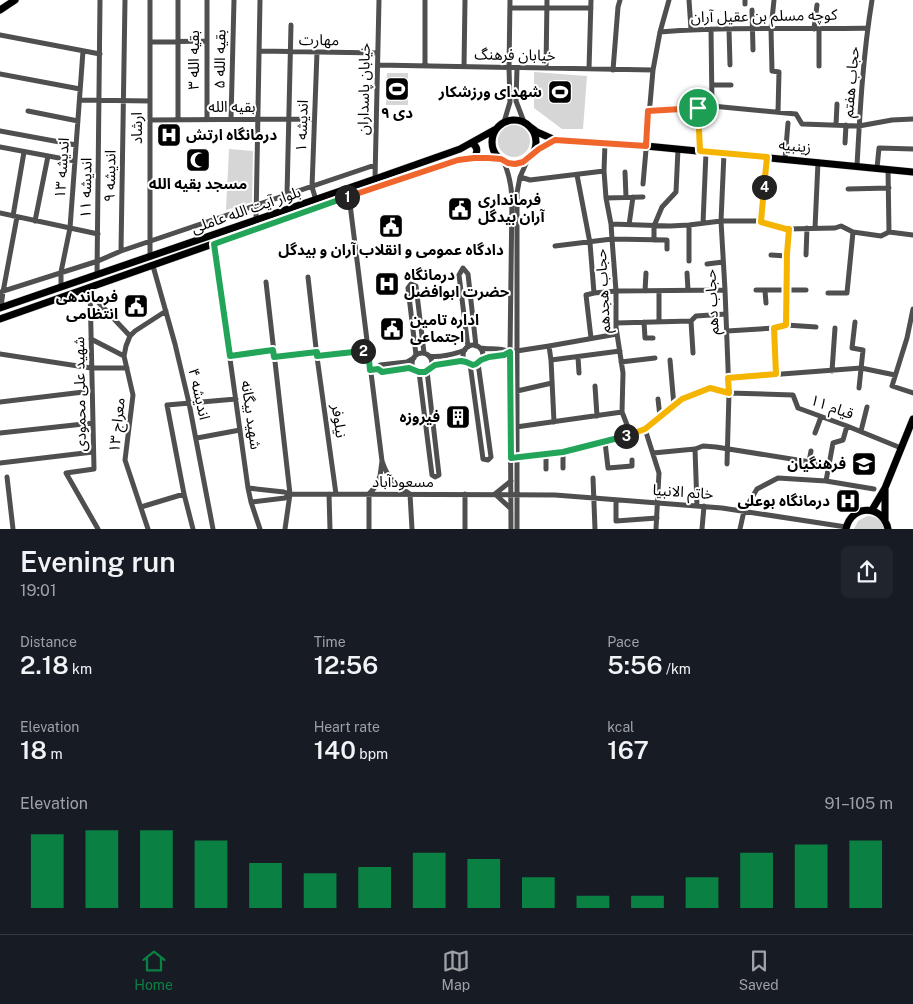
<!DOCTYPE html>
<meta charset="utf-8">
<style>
:root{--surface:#171b24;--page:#20242c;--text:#f1f3f6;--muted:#9ea1a6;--line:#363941;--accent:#0b8043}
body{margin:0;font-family:"Public Sans","Noto Sans Arabic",sans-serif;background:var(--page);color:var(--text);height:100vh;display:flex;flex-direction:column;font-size:19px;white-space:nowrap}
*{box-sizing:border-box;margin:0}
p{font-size:16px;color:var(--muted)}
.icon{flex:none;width:28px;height:28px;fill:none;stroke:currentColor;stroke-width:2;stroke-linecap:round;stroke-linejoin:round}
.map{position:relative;height:529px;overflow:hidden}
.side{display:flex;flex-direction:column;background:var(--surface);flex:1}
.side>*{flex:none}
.pin{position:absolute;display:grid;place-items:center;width:42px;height:42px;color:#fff;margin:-21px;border:2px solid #fff;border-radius:50%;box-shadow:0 1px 5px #0007}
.km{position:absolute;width:25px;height:25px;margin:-12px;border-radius:50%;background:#222;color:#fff;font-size:14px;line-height:25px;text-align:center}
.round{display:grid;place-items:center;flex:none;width:52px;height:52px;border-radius:8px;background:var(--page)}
.summary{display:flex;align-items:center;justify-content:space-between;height:85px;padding:0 20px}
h1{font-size:28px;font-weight:600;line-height:38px}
.metrics{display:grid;grid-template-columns:repeat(3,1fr);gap:8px;height:85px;padding:5px 20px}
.metrics div{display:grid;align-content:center}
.metrics b{font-size:25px;font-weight:600}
.metrics small{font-size:14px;font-weight:400}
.metrics p{font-size:14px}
.chart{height:140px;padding:10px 20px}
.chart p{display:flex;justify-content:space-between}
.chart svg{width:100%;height:90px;margin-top:5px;stroke:var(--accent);stroke-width:6}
.dock{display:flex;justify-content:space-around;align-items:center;height:70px;border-top:1px solid var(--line);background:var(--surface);font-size:14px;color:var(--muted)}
.dock a{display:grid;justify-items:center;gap:2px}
.dock .active{color:var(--accent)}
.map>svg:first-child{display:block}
.green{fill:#d6d6d6}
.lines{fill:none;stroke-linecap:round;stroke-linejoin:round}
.major-casing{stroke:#dbdbdb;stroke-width:8}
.minor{stroke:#4f4f4f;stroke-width:5}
.major{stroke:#000;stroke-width:7}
.split-1-casing{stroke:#fff;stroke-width:10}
.split-2-casing{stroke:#fff;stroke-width:10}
.split-3-casing{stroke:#fff;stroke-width:10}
.split-4-casing{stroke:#fff;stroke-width:10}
.split-5-casing{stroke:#fff;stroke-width:10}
.split-1{stroke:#f0652b;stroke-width:6}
.split-2{stroke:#22a559;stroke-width:6}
.split-3{stroke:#22a559;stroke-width:6}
.split-4{stroke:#f5b400;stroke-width:6}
.split-5{stroke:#f5b400;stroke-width:6}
.labels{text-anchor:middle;stroke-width:4;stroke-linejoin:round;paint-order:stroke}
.street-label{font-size:15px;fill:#000;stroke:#fff}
.poi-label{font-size:15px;font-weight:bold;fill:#000;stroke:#fff;text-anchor:end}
</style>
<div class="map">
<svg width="913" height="529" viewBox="0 0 913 529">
<rect width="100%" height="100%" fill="#fff"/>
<!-- green -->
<path class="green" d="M534,72L587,76L583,129H562L534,108Z
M387,73H408V105H386Z
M498 141a16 16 0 1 1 32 0a16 16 0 1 1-32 0Z
M229,149L253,151L252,202L226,210Z
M867,516C876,516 882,520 885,529H854L858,521Z"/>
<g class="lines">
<defs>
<path id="major" d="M0,10L15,0
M492 142a22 22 0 1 1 44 0a22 22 0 1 1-44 0Z
M529,126L537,132L555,140L646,146L913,172
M472,143C478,147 478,152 474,158
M534,153L545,145L555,140
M0,308L375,179L460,149L496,129
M0,319L349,196L457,160C472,158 486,157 501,159
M872,510L885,488
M885,521V488L913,419
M846,529C851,504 883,504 888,529"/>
</defs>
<!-- major casing -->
<use href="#major" class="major-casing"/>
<!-- minor -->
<path class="minor" d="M689,0L691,29
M745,0V4
M774,0L771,29L772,71L779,72L778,112
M510,8H591
M752,10L753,50
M711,29L712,106
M729,29L730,65
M814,29L817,5
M660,32C729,26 799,30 868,28
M0,35L100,54
M150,42L207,41
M260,51L378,53
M378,65L653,70
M425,66V0
M819,66V29
M464,67L465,0
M517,68L516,101L524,122
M546,68L547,0
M589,69L591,0
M613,70L618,7L620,0
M0,74L80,89
M712,85H731
M80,100L150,101
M698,108L700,151
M28,111L78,121
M648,111L712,106L796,114L802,124L859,126L892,120L913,119
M178,119V0
M207,119V0
M231,119L234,0
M150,120L314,119
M504,122L510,102L509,68L510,0
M836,125L837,104
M0,131L76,145
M605,143L604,171L606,198L611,224L612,239L616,291V327L623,373L622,412L631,435
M845,143L846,125
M0,147L75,161
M724,153L721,221L725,290L729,393L727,464
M785,159L788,123
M503,160C509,173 511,183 512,197L510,352L511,529
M857,166C860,110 863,55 872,0
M877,168L879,148L913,149
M888,169L889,232
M625,172L626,197
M577,175L590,243L594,293L586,295L591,338
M520,177L530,180L604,171
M375,179L379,0
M643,184L653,70L660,32L669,0
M848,189L889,188
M287,195L291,25
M349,196L382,461
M606,198L643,197
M316,200L312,187L317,52
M0,213L98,234
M13,216L24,152
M256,220L260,0
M35,221L48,156
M761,222L767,157
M703,223L706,152
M611,224L670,226L689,225L721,221H758L787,229L835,228L841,226L853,232L881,236L889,232L913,235
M629,225L633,197
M689,225V261
M815,228L818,162
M654,240V226L662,207L676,192L678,149
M214,244L248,488L251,502L260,529
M555,246L612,239L667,240V249
M121,251L125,0
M771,255L787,256L789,229
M806,255L807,228
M150,257V0
M707,264L723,262
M153,266L175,344L189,403L213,529
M687,273L688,290
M97,275L100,0
M308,277L317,357L336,494
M266,282L290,494L285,529
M61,286V272L70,228L83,51
M90,287L94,469L66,473L98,529
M756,290H806
M645,291L646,273
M765,291L766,303
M0,292L98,261L121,251L375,165
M594,293L616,291L725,290
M828,293H847L853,232
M90,299L98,302L130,336
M1,307L3,292L17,217
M913,309L907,338L892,386L913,393
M691,321L696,316L726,314
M644,322L645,338H653
M659,322V291
M855,322L852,348L863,350L859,388
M616,323L691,321L693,353
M786,325L787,253
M775,328L776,374
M727,331L775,328L786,325L816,327
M91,339L124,356
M463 355a10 10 0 1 1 20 0a10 10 0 1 1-20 0Z
M549,346L551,360L554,422
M468,347L459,275L463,268L468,274L476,346
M480,348C490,350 500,347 510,352
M412 363a10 10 0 1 1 20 0a10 10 0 1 1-20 0Z
M0,354L91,368H127
M416,355L408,288L411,284L416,286L424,353
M230,356L273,350
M429,356C438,358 456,354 465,350
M274,357L317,352
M317,357L368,350
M578,357L579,373
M481,360L489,357L504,355L510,352L549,346L617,334
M551,360L620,351
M670,360L674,406
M621,362L655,358
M470,364L483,459L488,460L491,457L478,363
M431,368C440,362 456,360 466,362
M378,369L382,372L409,368L415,370
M370,370L378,369L380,365L407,362L414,358
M832,371L835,328
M419,372L432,475L435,477L439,475L427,371
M728,378L861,368L895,375
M595,386L597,416
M517,391L552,383
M658,399L660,417
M0,402L92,391
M516,427L622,412
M645,429L659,473L656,529
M861,431L867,407
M0,433L93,423
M815,433L821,417
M197,438L240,430
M605,442L608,468L632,466V460
M695,449L697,506
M563,453V468
M653,453L695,449L703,446L716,447L829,465
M511,458L563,453L631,435L645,429L682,399L710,388L729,393L793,395L798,408L847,426L901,448
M809,462L811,451
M0,463L93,452
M546,469V454
M7,477L13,529
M593,478L595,529
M826,481L833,443L843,440L847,426
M248,488L284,492L290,494L555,495L722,508L846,527
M329,494L330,529
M616,500V521L657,518
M251,502L285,498L290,494
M141,507L184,494
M510,508L495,494L511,481
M148,529L125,460L133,395L124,356L126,346L130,336L135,331L166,311
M193,529L184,494L167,405L236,399
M369,529V494L376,486L380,476L382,461C388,479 394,484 410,494L412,529
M465,529V494
M517,529V193L520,177L528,159
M702,529L704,506
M740,529L744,511L757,489L778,478L826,481L874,489"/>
<!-- major -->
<use href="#major" class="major"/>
</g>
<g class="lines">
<defs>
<path id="split-1" d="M347,197L458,160L474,158H488L501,159L508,163L515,164L523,162L539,149L555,140L646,146L648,111L698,108"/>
<path id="split-2" d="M347,197L214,244L230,356L273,350L274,357L317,352V356L363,351"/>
<path id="split-3" d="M363,351L368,350L370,370L378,369L382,372L409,368L419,372H425L435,365L461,361L466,362L473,365L476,364L481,360L489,357L504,355L510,352L511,458L563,452L626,436"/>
<path id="split-4" d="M626,436L645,429L682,399L710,388L729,393L728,378L776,374L774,328L786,325L787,254L789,229H786L761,222L764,187"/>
<path id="split-5" d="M698,108L700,151L767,157L764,187"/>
</defs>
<!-- split-1 casing -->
<use href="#split-1" class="split-1-casing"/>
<!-- split-2 casing -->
<use href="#split-2" class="split-2-casing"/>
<!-- split-3 casing -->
<use href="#split-3" class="split-3-casing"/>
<!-- split-4 casing -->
<use href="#split-4" class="split-4-casing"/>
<!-- split-5 casing -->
<use href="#split-5" class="split-5-casing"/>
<!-- split-1 -->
<use href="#split-1" class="split-1"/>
<!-- split-2 -->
<use href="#split-2" class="split-2"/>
<!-- split-3 -->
<use href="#split-3" class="split-3"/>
<!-- split-4 -->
<use href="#split-4" class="split-4"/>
<!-- split-5 -->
<use href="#split-5" class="split-5"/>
</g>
<!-- icons -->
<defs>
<symbol id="stadium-square" viewBox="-11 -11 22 22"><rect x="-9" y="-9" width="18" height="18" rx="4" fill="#000" stroke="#fff"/><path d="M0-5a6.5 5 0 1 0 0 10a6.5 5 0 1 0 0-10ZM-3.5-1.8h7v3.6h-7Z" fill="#fff"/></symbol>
<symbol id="hospital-square" viewBox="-11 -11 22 22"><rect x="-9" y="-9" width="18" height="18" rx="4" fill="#000" stroke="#fff"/><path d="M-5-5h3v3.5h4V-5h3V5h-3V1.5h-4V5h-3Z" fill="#fff"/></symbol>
<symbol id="mosque-square" viewBox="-11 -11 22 22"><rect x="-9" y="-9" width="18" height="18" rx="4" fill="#000" stroke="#fff"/><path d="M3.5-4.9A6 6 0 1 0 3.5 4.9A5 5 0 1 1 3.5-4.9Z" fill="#fff"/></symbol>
<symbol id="civic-square" viewBox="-11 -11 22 22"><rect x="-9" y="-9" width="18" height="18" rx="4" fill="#000" stroke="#fff"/><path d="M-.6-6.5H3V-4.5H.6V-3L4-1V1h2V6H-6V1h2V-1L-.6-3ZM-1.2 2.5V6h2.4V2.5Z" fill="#fff"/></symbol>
<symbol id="building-square" viewBox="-11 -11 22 22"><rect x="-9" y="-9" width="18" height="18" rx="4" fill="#000" stroke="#fff"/><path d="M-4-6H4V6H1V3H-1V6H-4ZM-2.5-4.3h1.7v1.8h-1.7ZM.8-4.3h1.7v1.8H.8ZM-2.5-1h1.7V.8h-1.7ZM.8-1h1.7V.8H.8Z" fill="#fff"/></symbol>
<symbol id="university-square" viewBox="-11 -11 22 22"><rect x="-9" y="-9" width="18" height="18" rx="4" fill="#000" stroke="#fff"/><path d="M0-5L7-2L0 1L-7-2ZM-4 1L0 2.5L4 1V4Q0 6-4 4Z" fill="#fff"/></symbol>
</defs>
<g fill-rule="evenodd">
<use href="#stadium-square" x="383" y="75" width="28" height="28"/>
<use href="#stadium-square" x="546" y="78" width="28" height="28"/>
<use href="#hospital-square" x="155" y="121" width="28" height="28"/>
<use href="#mosque-square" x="184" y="146" width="28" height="28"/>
<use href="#civic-square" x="446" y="195" width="28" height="28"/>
<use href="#civic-square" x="377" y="212" width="28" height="28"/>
<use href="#hospital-square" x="373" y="270" width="28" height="28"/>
<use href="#civic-square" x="122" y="292" width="28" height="28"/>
<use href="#civic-square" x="378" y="315" width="28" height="28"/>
<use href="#building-square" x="444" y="403" width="28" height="28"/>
<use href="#university-square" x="850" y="450" width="28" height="28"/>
<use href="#hospital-square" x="834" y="487" width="28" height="28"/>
</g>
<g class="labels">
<!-- street labels -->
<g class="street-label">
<text transform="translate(764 16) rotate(-1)" y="5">کوچه مسلم بن عقیل آران</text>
<text transform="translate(319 40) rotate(1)" y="5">مهارت</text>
<text transform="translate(515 55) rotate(1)" y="5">خیابان فرهنگ</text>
<text transform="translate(220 59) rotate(-89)" y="5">بقیه الله ۵</text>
<text transform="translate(194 60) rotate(-90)" y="5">بقیه الله ۳</text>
<text transform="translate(851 82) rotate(-85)" y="5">حجاب هفتم</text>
<text transform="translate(364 89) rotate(-89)" y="5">خیابان پاسداران</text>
<text x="232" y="112">بقیه الله</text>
<text transform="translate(302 126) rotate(-88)" y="5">اندیشه ۱</text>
<text transform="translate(137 128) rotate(-90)" y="5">ارشاد</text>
<text transform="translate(795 146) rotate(5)" y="5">زینبیه</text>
<text transform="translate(62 168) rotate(-86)" y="5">اندیشه ۱۳</text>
<text transform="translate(110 176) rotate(-89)" y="5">اندیشه ۹</text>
<text transform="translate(86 188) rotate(-89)" y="5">اندیشه ۱۱</text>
<text transform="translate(246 210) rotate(-19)" y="5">بلوار آیت‌ الله عاملی</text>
<text transform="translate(603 291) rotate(-93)" y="5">حجاب هجدهم</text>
<text transform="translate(712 302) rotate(-93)" y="5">حجاب دهم</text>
<text transform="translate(80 394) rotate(-91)" y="5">شهید علی محمودی</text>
<text transform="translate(199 394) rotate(77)" y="5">اندیشه ۴</text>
<text transform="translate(832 407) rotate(20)" y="5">قیام ۱۱</text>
<text transform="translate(251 415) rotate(82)" y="5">شهید بیگانه</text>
<text transform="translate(339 421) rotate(82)" y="5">نیلوفر</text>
<text transform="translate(117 425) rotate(-84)" y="5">معراج ۱۳</text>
<text x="403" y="487">مسعودآباد</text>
<text transform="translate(683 492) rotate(4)" y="5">خاتم الانبیا</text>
</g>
<!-- poi labels -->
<g class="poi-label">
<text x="542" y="97">شهدای ورزشکار</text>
<text x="397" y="118" text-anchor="middle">۹ دی</text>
<text x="186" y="140" text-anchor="start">درمانگاه ارتش</text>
<text x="198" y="189" text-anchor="middle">مسجد بقیه الله</text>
<text x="478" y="205" text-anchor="start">فرمانداری<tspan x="478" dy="17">آران بیدگل</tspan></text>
<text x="391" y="255" text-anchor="middle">دادگاه عمومی و انقلاب آران و بیدگل</text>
<text x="404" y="280" text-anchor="start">درمانگاه<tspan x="404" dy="17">حضرت ابوافضل</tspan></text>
<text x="118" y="302">فرماندهی<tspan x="118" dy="17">انتظامی</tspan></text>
<text x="410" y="325" text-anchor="start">اداره تامین<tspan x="410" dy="17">اجتماعی</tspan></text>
<text x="440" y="422">فیروزه</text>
<text x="846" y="469">فرهنگیان</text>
<text x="830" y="506">درمانگاه بوعلی</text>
</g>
</g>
</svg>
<div class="pin" style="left:698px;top:108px;background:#1e9e55"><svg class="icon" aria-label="arrive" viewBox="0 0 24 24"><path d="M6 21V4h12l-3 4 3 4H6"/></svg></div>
<b class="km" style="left:347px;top:197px">1</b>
<b class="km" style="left:363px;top:351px">2</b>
<b class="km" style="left:626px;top:436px">3</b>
<b class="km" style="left:764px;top:187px">4</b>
</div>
<section class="side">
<div class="summary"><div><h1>Evening run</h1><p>19:01</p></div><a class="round"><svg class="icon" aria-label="share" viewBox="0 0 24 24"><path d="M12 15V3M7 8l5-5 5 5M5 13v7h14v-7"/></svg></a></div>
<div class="metrics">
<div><p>Distance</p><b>2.18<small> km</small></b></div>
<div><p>Time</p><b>12:56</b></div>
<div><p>Pace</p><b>5:56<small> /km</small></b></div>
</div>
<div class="metrics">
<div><p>Elevation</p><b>18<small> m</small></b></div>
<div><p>Heart rate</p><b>140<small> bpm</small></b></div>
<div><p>kcal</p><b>167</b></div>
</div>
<div class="chart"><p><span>Elevation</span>91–105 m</p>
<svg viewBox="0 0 160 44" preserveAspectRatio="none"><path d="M5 44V8M15 44V6M25 44V6M35 44V11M45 44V22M55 44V27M65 44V24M75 44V17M85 44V20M95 44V29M105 44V38M115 44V38M125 44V29M135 44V17M145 44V13M155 44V11"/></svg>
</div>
</section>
<nav class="dock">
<a class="active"><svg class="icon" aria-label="home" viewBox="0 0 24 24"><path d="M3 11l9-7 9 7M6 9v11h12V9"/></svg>Home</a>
<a><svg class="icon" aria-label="map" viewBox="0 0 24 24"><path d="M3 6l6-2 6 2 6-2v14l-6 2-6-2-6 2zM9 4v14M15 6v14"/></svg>Map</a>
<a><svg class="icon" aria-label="saved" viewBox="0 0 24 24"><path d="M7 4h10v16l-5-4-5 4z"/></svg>Saved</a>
</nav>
